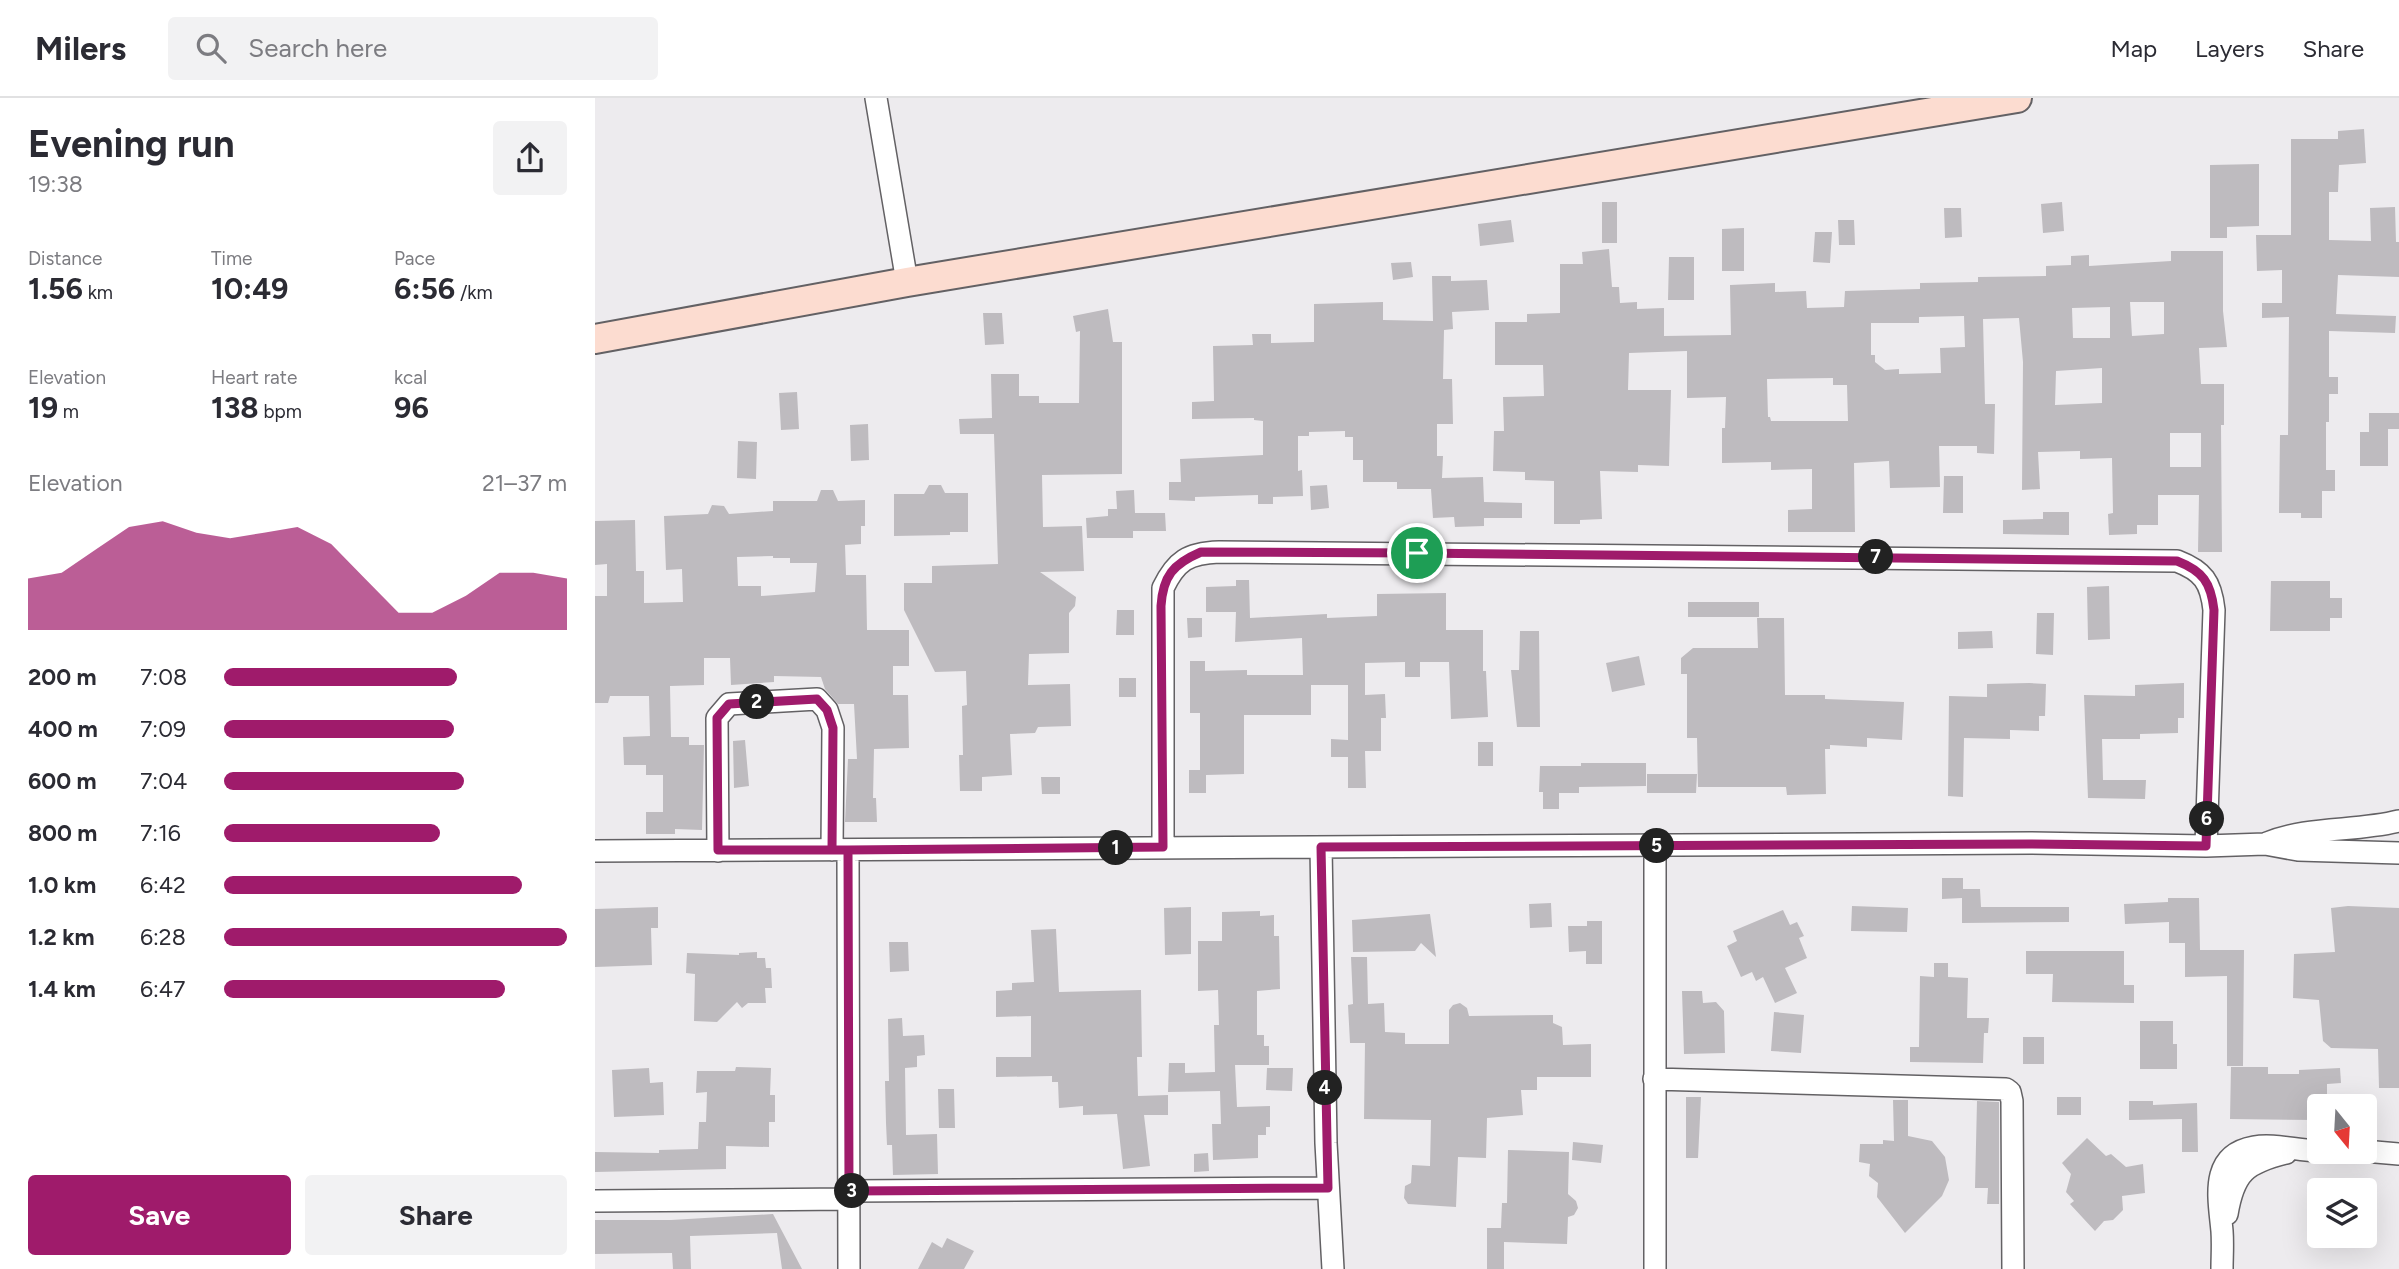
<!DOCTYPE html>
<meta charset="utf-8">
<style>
:root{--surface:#fff;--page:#f2f2f3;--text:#2b2b33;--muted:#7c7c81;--line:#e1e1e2;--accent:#9f1b6b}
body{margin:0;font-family:Figtree,sans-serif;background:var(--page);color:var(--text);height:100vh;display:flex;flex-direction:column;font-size:26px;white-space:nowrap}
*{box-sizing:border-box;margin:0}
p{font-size:23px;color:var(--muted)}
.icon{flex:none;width:38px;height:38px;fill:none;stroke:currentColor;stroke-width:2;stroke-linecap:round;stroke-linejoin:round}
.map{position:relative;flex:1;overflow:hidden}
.drawer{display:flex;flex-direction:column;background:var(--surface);width:595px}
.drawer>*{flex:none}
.needle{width:46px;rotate:162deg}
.tools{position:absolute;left:1712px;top:996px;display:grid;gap:14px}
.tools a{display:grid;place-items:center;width:70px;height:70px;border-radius:7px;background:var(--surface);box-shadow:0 7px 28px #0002;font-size:35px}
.pin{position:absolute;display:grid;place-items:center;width:60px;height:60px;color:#fff;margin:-30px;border:4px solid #fff;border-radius:50%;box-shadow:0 2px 7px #0007}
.km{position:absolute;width:35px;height:35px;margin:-18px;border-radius:50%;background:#222;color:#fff;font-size:19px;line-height:35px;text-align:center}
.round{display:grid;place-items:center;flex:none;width:74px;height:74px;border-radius:7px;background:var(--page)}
.head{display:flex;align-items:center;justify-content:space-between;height:119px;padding:0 28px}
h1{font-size:38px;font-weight:700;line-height:52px}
.figures{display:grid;grid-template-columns:repeat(3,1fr);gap:10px;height:119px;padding:7px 28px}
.figures div{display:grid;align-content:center}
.figures b{font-size:30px;font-weight:700}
.figures small{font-size:19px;font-weight:400}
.figures p{font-size:19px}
.chart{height:196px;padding:14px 28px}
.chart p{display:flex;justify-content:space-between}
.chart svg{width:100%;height:126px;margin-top:7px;fill:var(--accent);opacity:.7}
.cta{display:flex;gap:14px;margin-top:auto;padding:14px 28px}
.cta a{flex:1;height:80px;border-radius:7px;background:var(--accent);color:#fff;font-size:28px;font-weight:700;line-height:80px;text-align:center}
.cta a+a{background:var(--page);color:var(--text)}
ul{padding:0 28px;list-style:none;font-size:23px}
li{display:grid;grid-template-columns:112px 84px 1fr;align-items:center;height:52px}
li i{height:18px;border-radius:9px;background:var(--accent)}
header{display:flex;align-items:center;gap:42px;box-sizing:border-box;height:98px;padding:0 35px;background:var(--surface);border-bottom:2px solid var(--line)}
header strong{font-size:33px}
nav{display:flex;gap:38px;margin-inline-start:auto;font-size:24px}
.search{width:490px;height:63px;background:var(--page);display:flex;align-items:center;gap:18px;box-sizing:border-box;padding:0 24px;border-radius:7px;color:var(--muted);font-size:26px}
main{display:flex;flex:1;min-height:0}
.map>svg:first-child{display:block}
.building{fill:#bebbbf;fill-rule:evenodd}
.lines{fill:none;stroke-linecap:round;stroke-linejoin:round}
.street-casing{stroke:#636164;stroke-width:24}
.secondary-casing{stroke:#636164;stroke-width:32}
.street{stroke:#fff;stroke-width:21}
.secondary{stroke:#fcdcd0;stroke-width:28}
.route-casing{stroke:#fff;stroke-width:14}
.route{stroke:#9f1b6b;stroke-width:9}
</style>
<header>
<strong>Milers</strong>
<div class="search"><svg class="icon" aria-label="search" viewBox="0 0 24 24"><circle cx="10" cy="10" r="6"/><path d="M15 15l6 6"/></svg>Search here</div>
<nav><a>Map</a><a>Layers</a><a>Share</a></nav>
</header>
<main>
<section class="drawer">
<div class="head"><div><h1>Evening run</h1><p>19:38</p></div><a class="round"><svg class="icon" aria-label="share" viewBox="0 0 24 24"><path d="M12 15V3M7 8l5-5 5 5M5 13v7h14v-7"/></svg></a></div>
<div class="figures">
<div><p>Distance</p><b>1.56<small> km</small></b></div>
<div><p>Time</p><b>10:49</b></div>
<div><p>Pace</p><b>6:56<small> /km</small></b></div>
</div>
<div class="figures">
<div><p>Elevation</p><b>19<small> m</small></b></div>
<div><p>Heart rate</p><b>138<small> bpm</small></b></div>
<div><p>kcal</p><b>96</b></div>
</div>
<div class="chart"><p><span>Elevation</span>21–37 m</p>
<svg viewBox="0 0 160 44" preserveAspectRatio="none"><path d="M0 44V26L10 24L20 16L30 8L40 6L50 10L60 12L70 10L80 8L90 14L100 26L110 38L120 38L130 32L140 24L150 24L160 26V44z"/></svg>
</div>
<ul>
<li><b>200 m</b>7:08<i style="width:68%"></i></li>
<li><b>400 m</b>7:09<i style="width:67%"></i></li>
<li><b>600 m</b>7:04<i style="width:70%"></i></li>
<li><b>800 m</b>7:16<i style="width:63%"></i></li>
<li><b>1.0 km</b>6:42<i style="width:87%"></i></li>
<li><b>1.2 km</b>6:28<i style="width:100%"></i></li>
<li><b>1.4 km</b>6:47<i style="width:82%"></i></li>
</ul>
<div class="cta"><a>Save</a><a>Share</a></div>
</section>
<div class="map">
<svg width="1804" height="1171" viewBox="0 0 1804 1171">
<rect width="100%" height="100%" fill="#edebee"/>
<!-- building -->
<path class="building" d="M1769,31L1771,65L1744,67L1743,94H1734V142L1776,143L1775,110L1800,109L1801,144H1804V179L1743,177L1741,216L1801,218L1800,235L1734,233V279H1743V296H1734V324H1731V372H1740V393H1727V420H1706V415H1684L1685,337H1693L1694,219L1667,220V205H1687V172L1662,173L1661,137H1696V41H1743V33Z
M1664,66V128L1632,129V140H1615V67Z
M1007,104H1022V145H1007Z
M1467,104L1469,133L1448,135L1446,106Z
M1349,110H1366L1367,139L1350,140Z
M916,122L919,144L885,148L883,126Z
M1243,122H1259L1260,147H1244Z
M1149,130V173H1127V131Z
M1220,134H1237L1235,165L1218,164Z
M1014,151L1017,189H1024L1025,205L1042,204V211L1069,210V238L1136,237L1135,187L1180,185V194L1211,193L1212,210L1249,209L1250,193L1325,191V185L1383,184V179L1451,178V168L1476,167V158L1494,157V168L1576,163V153H1628V213L1632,249L1604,250L1606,286H1629V327H1626L1627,454H1603L1604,397H1563V427H1542V436L1514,437L1513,416L1518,415L1517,360L1485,361V353L1443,354L1445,391L1427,392L1428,264L1424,220L1388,221L1390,306H1400L1399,356L1382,355V348H1344L1345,389L1295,390L1294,363L1259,365L1260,434H1193V412L1217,411V371L1176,372V364L1127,365V330H1130L1131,299L1092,300V253L1034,255L1033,292H1076L1074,368L1043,367V374L1005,373L1007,421L985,422V426H959V383L930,382V374L898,373L899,333H909L908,299L949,298L948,267H900V224H932V216L965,215V166H988L987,154ZM1535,204H1569V236L1537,238ZM1515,209V240H1478L1477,210ZM1369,218L1370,249L1345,250L1346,275L1304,276V271L1290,272L1280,264V257H1276V225H1324V219ZM1507,270V305L1460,307L1461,273ZM1238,280V287H1252L1253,323H1176L1175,319H1173L1172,281ZM1575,335H1606V369H1575Z
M1074,159H1099V202H1073Z
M816,164L818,179L798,182L796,165Z
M837,178H856V183L892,182L894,212L857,214L858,231L849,232L848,281H857L858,326H842V358H848L847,380L888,379L889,404L927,405V420H889V428L860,429L859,419L838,420L836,391H802V384H768V362H758V339H750V333L714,334V338H703V373L707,372L708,398L678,399V406H663V397L600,399V403L574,402V384H586L585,361L668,357V323L659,322V320L597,321V304L619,303L618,248L658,247L657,236H676V245L719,244V206L788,204V222L838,223Z
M513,211L518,244H527V376L447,377L448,429L487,428L489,473L445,474L481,499L480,508L474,515V555L434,556L433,587L475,586L476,628L443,629L440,635L415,636L417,677L387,679V693H365L364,657H368L367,608L372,607L371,573L340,574L309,512V485H337V468L403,466L399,336H365L364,321L397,320L396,276H424V298H444V305H484L485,233L481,234L478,218Z
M388,215H407L409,246L390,247Z
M202,294L204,331L186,332L184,295Z
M1774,315H1804V331H1793V368H1765V334H1774Z
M273,326L274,362L256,363L255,327Z
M143,343L162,344L161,381L142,380Z
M1349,378H1368V415H1348Z
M334,387H346L350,395H373V434H355V437L299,438V396H329Z
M732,387L734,410L716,412L715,388Z
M226,392H238L243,403L270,402V428H266V446L250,447L251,477H271L272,532H314V568H298V597H313L314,650L279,651L278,700H281L282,724H250L253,661H262L259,606H243L230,591L226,579L179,578V584L136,587L135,560H109V587L75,588L76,639H94V647H109L107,732L80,731V736H51V714H68V677H51V667H29L28,639L55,638L54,598H15L13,605H0V498H12V466L0,467V423L40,422L41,473H49V505L88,504L87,471L71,472L69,418L113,416L117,407L129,408L134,416L178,413V403H222ZM178,458V460H195V465H222L220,494L166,498V488H143L142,459Z
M539,392L540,415H570L571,433H538V440H492L491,420L513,418V411H522L521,393Z
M1448,414H1474V437L1408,436V422L1448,421Z
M641,482H654L655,520L732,516V520L782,518V496L851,495V532H888V573H891L893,619L856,621L854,564H825V579H810V564L770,565V597L790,596L791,620H786V653H770L771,690H753V659H736V641L753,642V587H716V617H649V676L611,677V695H594V672H605V615H595V563H610V573L652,572V577H708L707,540L640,544L641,514H611V489L641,488Z
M1676,483H1735V500H1747V520H1735V533H1675Z
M1514,488L1515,541L1493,542L1492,489Z
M1093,504H1164V519H1093Z
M522,512H539V537H521Z
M1442,515H1459L1458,557L1441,556Z
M592,520H607V539L593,540Z
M1162,520H1189L1190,597H1230V601L1309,604L1307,642L1272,640V649L1235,647V651H1230L1231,696L1192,697L1191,689H1103L1102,640H1092V576H1086V560L1098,550H1163Z
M925,533H944L945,629H922L916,572H924Z
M1397,533L1398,550L1363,551V534Z
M1044,558L1050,587L1017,594L1011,565Z
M524,580H541V599H524Z
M1434,585L1451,586L1450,618H1444V633L1415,632V641L1369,640L1368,699L1353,698L1354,598L1392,599V586Z
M1589,585V620H1583V635L1545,636V641H1507L1508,682H1551L1550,701L1493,700L1489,597L1540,598V587Z
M150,642L154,688L139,690L138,643Z
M883,644H898V668H883Z
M986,665H1051V688L984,689V695H964V711H948V694H944L945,668H986Z
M1052,676H1102L1101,695H1052Z
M446,679H465V696H447Z
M1347,780H1368V791H1385L1386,809H1474V824L1367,825V800L1347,801Z
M1573,800H1604L1605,852H1649L1648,968H1632V878L1590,879V845H1574V824L1530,826L1529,806L1573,804Z
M956,805L957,829L935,830L934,806Z
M1257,808L1313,810L1312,834L1256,833Z
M1753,808L1804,810V990H1784L1783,951L1736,950L1728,943L1724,902L1698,900L1699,856L1740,854L1736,810Z
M63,809V830H56L57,867L0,869V811Z
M596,809V856L570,857L569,810Z
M1188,812L1195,827L1202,824L1209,838L1204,840L1212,860L1190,870L1202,895L1180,905L1168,879L1161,883L1157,874L1146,879L1132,848L1142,843L1138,833Z
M665,813V818L679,817V838H684L685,891L662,893V937H669V948H674V967H640L642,1009L675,1008V1029H671V1037H663V1060L618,1062L617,1026H626L625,993L573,994L574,965H590V975L620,974L619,927H624L623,892L603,893V843H627V814Z
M835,816L841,859L826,845L820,853L758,854L757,822Z
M992,823H1007V866H991V853L974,854L973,828H992Z
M461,831L464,894L546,892L547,959H542L543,998L573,997V1017H549L555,1068L528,1071L522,1016L488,1017V1008L464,1010L463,984H457V978L401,979V959H436V918L401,919V893L417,892V885L439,884L436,832Z
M294,844H313L314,873L295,874Z
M1431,853H1529V887H1539V905L1457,904L1458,876H1431Z
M162,854V860H170L171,870H176L177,890H170L171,905H153L147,910L142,904L122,924L99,923L100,876L91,875L92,855L144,857V855Z
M756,859H772L773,906L789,905L790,934L810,935V946H854V912L858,907L865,905L872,910L874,918L958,917V925L967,929L968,947L996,946V979H942V992H926L928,1017L892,1020L891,1060L863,1059L861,1109L813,1106L809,1100L810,1088L816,1085L817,1067L835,1068L836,1022L769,1021L770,945H755L753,907L758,906Z
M1339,865H1353V879L1373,880L1372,920H1394L1393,935H1389L1388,965L1315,964V949H1324L1325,878L1339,879Z
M1087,893H1107L1108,905L1121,904L1129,913L1130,955L1089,956Z
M1179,914L1209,917L1206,955L1176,953Z
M307,920L308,938L329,937L330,957L322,958V969L310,970L311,1037L342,1036L343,1076L298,1077L297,1047H292L291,1025L290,983H294L293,921Z
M1545,923H1578V946H1582V971H1545Z
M1428,939H1449V966H1428Z
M141,969L176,970L175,997H180V1024H174V1049L131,1048V1071L0,1074V1054L64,1055V1052L103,1051L104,1024H111L112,994L101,995L102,973H140Z
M1636,969H1673V976H1704V972L1745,970L1746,985L1732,986V996L1725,997L1724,1022L1635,1021Z
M54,970L55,985L68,984L69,1017L19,1019L17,972Z
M672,970H698L697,993L671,992Z
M343,991H359L360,1030H344Z
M1091,999H1106L1103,1060H1091Z
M1462,999H1486V1017H1462Z
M1298,1002H1313V1038L1337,1043L1350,1059L1354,1082L1347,1098L1310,1135L1282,1099L1283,1085L1274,1078L1275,1066L1264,1064L1265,1046H1288V1042L1299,1043Z
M1382,1003L1404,1004V1106H1392L1393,1090H1380Z
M1534,1003H1558V1007L1602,1005L1603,1054H1587V1021L1534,1022Z
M1492,1040L1511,1058L1516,1056L1531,1069L1548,1066L1550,1095L1527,1098L1528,1112L1518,1122L1509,1123L1500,1133L1475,1106L1479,1103L1471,1094L1476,1076L1467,1065Z
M978,1044L1008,1047L1006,1065L977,1062Z
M913,1052L974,1054L973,1096L981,1103L983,1110L979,1117L973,1119L972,1146L909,1144V1171H892V1130H906L907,1105H912Z
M613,1055L614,1073L599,1074V1056Z
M178,1116L207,1171H187L182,1135L95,1138L96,1171H78L77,1155L0,1156V1122H76Z
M352,1140L379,1153L369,1171H323L337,1144L347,1150Z"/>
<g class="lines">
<defs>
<path id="street" d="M281,0L312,184
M1672,745C1713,728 1761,734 1804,723
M568,749V490C581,463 593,455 624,454L1582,463C1608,473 1616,484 1619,512L1611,748
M726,749L731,1045L738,1171
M253,752L254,1171
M0,753L1436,745L1611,748L1670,746L1703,752L1804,755
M123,753L122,620L134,606L222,601L232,612L238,630L237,752
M1059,981L1411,991L1415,994L1417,1003L1418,1171
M1769,1053L1804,1056
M254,1093L733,1090
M0,1103L254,1101
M1632,1116C1639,1074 1651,1065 1691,1055
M1060,1171V749
M1627,1171C1627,1159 1628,1146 1627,1133C1624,1100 1614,1057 1659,1049C1679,1045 1703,1053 1724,1053"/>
<path id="secondary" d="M0,241L312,184L1422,0"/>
</defs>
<!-- street casing -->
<use href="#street" class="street-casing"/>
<!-- secondary casing -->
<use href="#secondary" class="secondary-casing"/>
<!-- street -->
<use href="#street" class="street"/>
<!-- secondary -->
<use href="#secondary" class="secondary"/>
</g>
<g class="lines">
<defs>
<path id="route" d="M822,455L606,454C578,466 568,478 566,508L568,749L253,752H123L122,620L134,606L222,601L232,612L238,630L237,752H253L254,1093L733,1090L726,749L1436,746L1611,748L1619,512C1616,485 1608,473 1582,463L822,455"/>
</defs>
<!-- route casing -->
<use href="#route" class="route-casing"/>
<!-- route -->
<use href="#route" class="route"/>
</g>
</svg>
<div class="tools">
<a><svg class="needle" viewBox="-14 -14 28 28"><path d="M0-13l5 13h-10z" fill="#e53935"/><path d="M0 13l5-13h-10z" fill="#7c7c81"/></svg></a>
<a><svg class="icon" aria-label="layers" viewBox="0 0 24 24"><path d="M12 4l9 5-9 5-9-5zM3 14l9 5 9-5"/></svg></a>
</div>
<div class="pin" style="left:822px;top:455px;background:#1e9e55"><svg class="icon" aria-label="arrive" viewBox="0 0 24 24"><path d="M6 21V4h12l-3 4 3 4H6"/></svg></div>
<b class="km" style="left:521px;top:750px">1</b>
<b class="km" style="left:162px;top:604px">2</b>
<b class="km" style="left:257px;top:1093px">3</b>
<b class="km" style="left:730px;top:990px">4</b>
<b class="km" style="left:1062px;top:748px">5</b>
<b class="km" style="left:1612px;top:721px">6</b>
<b class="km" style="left:1281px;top:459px">7</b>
</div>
</main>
